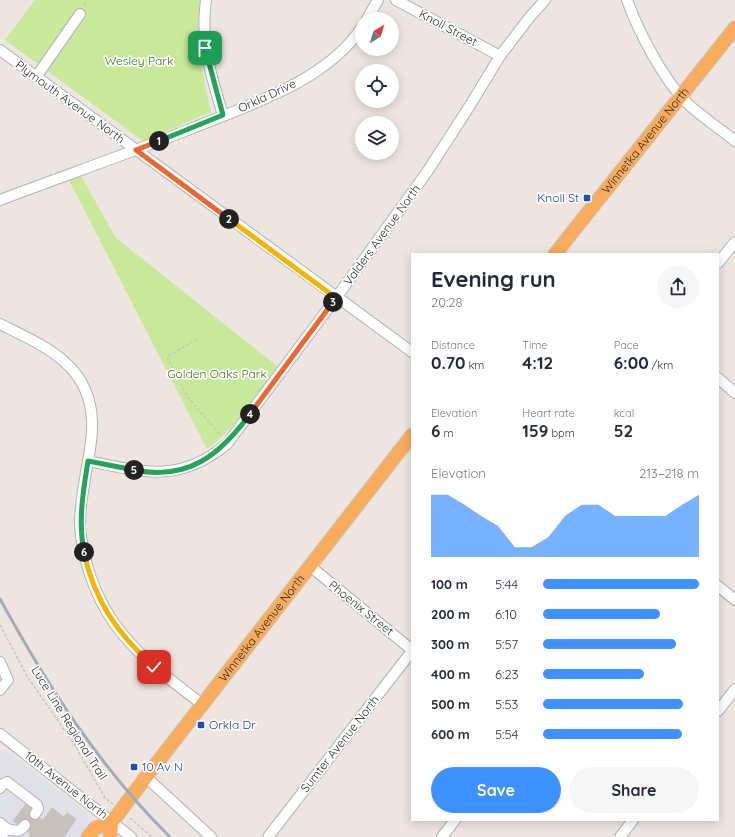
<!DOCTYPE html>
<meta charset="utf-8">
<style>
:root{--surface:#fff;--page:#f6f6f7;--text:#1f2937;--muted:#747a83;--accent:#3d92ff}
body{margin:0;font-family:Quicksand,sans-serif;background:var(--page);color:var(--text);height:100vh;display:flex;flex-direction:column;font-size:15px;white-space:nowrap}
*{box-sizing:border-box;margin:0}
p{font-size:13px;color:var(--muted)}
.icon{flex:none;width:22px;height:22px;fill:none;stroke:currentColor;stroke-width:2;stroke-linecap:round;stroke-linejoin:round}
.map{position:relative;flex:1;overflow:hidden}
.sheet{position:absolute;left:411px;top:253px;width:308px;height:568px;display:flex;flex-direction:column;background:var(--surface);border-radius:0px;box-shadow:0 2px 10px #0003}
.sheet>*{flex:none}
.needle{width:26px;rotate:38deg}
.tools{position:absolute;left:355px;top:12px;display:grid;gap:8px}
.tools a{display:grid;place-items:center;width:44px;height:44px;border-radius:50%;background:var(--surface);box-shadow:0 2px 10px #0003;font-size:20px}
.pin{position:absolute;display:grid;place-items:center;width:34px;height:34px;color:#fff;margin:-17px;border-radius:8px;box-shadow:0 2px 6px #0006}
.km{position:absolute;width:20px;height:20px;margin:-10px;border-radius:50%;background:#222;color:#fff;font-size:11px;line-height:20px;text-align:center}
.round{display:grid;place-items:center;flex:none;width:42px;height:42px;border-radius:21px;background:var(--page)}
.headline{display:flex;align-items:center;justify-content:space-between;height:68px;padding:0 20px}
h1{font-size:22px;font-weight:700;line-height:30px}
.stats{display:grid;grid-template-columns:repeat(3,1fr);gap:6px;height:68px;padding:4px 20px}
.stats div{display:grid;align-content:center}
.stats b{font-size:17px;font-weight:700}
.stats small{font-size:11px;font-weight:400}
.stats p{font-size:11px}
.chart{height:112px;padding:8px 20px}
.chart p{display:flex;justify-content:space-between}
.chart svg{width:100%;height:72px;margin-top:4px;fill:var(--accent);opacity:.7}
.cta{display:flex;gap:8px;margin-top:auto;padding:8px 20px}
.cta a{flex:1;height:46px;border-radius:24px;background:var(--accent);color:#fff;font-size:16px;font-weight:700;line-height:46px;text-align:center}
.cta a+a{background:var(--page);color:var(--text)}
ul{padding:0 20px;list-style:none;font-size:13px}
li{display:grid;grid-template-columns:64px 48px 1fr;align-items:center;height:30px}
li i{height:10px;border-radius:5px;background:var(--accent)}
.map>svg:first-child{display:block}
.industrial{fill:#e0e0e8}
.green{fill:#c8e89a}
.building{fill:#c8c0bb;stroke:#cbc0b9}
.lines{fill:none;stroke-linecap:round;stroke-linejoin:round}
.minor-tunnel{stroke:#c8c0bc;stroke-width:10;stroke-dasharray:10 5;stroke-linecap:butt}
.minor-casing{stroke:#adb2ba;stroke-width:12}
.major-casing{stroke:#c4c4c4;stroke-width:15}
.path{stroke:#c4c4c4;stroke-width:1.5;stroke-dasharray:3 2;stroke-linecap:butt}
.minor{stroke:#fff;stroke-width:10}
.major{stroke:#f9ac5b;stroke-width:13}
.rail{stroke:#a1abb9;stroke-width:3}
.split-1-casing{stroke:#fff;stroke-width:8}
.split-2-casing{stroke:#fff;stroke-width:8}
.split-3-casing{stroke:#fff;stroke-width:8}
.split-4-casing{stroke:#fff;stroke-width:8}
.split-5-casing{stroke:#fff;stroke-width:8}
.split-6-casing{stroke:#fff;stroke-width:8}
.split-7-casing{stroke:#fff;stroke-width:8}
.split-1{stroke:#22a559;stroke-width:5}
.split-2{stroke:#f0652b;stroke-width:5}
.split-3{stroke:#f5b400;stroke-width:5}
.split-4{stroke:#f0652b;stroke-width:5}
.split-5{stroke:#22a559;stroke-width:5}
.split-6{stroke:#22a559;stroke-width:5}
.split-7{stroke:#f5b400;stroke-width:5}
.transit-dot{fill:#1a4fb4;stroke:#fff;stroke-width:1.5}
.labels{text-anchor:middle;stroke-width:3.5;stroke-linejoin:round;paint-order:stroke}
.street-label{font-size:12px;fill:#2d2d2d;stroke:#fff}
.park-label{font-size:12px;fill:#407117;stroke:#fff}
.transit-label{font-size:12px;fill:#164399;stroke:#fff;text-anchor:start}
</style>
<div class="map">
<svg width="735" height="837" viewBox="0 0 735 837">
<rect width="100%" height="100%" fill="#efe5e0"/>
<!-- industrial -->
<path class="industrial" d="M3,752H9L85,811L89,818L85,832L81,837H0V754Z"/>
<!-- green -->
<path class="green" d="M35,0H200C194,38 203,75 211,112L143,141L5,40Z
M81,176L116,238L277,366C256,395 237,427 207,449L69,180Z"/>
<!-- building -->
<path class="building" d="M26,804L31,808L29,814L32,820H35L40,818L43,820L52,808L64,817L67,813L76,819L64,837H28L31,834L28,832L31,826L29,820L23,819L17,824L13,821Z"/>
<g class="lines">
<!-- minor-tunnel -->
<path class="minor-tunnel" d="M25,825L35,814"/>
<defs>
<path id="minor" d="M206,0C200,43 211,75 223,115
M396,0L500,56
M627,0C639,33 664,81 689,105C704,118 720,129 735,141
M367,19L378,0
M0,50L412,352
M36,77L80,14
M0,200C64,176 129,153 193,128C249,105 327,81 362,27
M718,263L735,242
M0,324C44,346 90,364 92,421C93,438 89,456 86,472C83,493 78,515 81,536C93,620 138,656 202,704
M718,378L735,393
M88,461C143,472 179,484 227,444L336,298L427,172L469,107L500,56L529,18L545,0
M310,566L412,650
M718,586L735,600
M0,662L8,680L0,690
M718,711L735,689
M0,734L131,837
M146,777L211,837
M0,788L3,784L7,782L37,805L38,809L35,814
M0,823L7,829L0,837
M7,829C16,831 19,833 25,825
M268,837L412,651
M442,837L455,820
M620,837L633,820"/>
<g id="major">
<path id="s1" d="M555,254L735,28"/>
<path d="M88,837L95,828L112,822"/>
<path id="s2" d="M110,837L112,822L146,777L412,435"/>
</g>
</defs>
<!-- minor casing -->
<use href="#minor" class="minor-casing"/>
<!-- major casing -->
<use href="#major" class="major-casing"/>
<!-- path -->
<path class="path" d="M84,5L87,0
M197,339L167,357L187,396L221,436
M0,625L27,676L76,747L105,798L113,804
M130,818L152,837"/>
<!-- minor -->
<use href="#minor" class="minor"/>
<!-- major -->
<use href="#major" class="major"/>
<!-- rail -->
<path class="rail" d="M0,599C47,685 100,768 170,837"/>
</g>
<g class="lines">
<defs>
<path id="split-1" d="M159,141L223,115L205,48"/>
<path id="split-2" d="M159,141L136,150L229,219"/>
<path id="split-3" d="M229,219L336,298L333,302"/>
<path id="split-4" d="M250,414L333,302"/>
<path id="split-5" d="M134,470C188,481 220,455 250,414"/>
<path id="split-6" d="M84,552C78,521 83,492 88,461L134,470"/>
<path id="split-7" d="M84,552C94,601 118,634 154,667"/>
</defs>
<!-- split-1 casing -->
<use href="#split-1" class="split-1-casing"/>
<!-- split-2 casing -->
<use href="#split-2" class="split-2-casing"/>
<!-- split-3 casing -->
<use href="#split-3" class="split-3-casing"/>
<!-- split-4 casing -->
<use href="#split-4" class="split-4-casing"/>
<!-- split-5 casing -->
<use href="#split-5" class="split-5-casing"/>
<!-- split-6 casing -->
<use href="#split-6" class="split-6-casing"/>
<!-- split-7 casing -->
<use href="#split-7" class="split-7-casing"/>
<!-- split-1 -->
<use href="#split-1" class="split-1"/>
<!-- split-2 -->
<use href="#split-2" class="split-2"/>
<!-- split-3 -->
<use href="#split-3" class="split-3"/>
<!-- split-4 -->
<use href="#split-4" class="split-4"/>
<!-- split-5 -->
<use href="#split-5" class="split-5"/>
<!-- split-6 -->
<use href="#split-6" class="split-6"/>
<!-- split-7 -->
<use href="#split-7" class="split-7"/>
</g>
<!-- markers -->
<g class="transit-dot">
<rect x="583" y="194" width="8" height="8" rx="2"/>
<rect x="197" y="721" width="8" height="8" rx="2"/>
<rect x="130" y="763" width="8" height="8" rx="2"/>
</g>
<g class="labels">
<!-- street labels -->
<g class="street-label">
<text transform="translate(448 28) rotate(28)" y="4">Knoll Street</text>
<text transform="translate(267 96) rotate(-25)" y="4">Orkla Drive</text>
<text transform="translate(70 102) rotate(36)" y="4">Plymouth Avenue North</text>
<text dy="4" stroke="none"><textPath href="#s1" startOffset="145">Winnetka Avenue North</textPath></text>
<text transform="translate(382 235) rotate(-54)" y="4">Valders Avenue North</text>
<text transform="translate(361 608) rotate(39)" y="4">Phoenix Street</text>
<text dy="4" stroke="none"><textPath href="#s2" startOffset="260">Winnetka Avenue North</textPath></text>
<text transform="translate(69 723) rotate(58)" y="4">Luce Line Regional Trail</text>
<text transform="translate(340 744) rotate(-52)" y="4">Sumter Avenue North</text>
<text transform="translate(66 785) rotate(38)" y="4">10th Avenue North</text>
</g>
<!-- park labels -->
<g class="park-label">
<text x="139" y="65">Wesley Park</text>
<text x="217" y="378">Golden Oaks Park</text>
</g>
<!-- transit labels -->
<g class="transit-label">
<text x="579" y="202" text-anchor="end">Knoll St</text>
<text x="209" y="729">Orkla Dr</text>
<text x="142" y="771">10 Av N</text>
</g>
</g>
</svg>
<div class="tools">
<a><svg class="needle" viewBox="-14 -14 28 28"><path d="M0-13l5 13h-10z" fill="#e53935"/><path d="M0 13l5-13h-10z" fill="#747a83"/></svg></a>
<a><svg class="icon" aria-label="locate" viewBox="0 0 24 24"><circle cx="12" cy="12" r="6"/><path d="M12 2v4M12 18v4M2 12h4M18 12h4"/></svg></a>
<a><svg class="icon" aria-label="layers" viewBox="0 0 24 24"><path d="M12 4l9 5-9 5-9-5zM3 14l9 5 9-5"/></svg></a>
</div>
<div class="pin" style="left:205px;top:48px;background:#1e9e55"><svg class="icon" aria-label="arrive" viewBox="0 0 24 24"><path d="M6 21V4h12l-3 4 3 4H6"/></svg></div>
<div class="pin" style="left:154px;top:667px;background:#d93025"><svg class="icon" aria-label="check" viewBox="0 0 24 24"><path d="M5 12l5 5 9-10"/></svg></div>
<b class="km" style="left:159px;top:141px">1</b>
<b class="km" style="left:229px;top:219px">2</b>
<b class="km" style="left:333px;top:302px">3</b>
<b class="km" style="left:250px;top:414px">4</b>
<b class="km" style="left:134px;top:470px">5</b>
<b class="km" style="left:84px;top:552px">6</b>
<section class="sheet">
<div class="headline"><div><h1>Evening run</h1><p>20:28</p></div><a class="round"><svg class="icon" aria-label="share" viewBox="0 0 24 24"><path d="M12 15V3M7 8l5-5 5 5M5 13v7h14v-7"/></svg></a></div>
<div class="stats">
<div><p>Distance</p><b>0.70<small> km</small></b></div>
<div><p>Time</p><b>4:12</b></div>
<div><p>Pace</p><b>6:00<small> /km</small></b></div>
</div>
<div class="stats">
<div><p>Elevation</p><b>6<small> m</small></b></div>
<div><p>Heart rate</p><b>159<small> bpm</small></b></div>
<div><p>kcal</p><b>52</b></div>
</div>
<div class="chart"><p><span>Elevation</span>213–218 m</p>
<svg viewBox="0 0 160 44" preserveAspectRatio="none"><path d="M0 44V6L10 6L20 12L30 19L40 25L50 38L60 38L70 32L80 19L90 12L100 12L110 19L120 19L130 19L140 19L150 12L160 6V44z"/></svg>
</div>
<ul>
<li><b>100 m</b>5:44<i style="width:100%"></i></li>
<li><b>200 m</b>6:10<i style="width:75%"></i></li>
<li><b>300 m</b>5:57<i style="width:85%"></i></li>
<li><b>400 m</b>6:23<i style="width:65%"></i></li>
<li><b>500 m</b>5:53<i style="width:90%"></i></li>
<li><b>600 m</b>5:54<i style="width:89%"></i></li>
</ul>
<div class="cta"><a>Save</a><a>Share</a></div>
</section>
</div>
